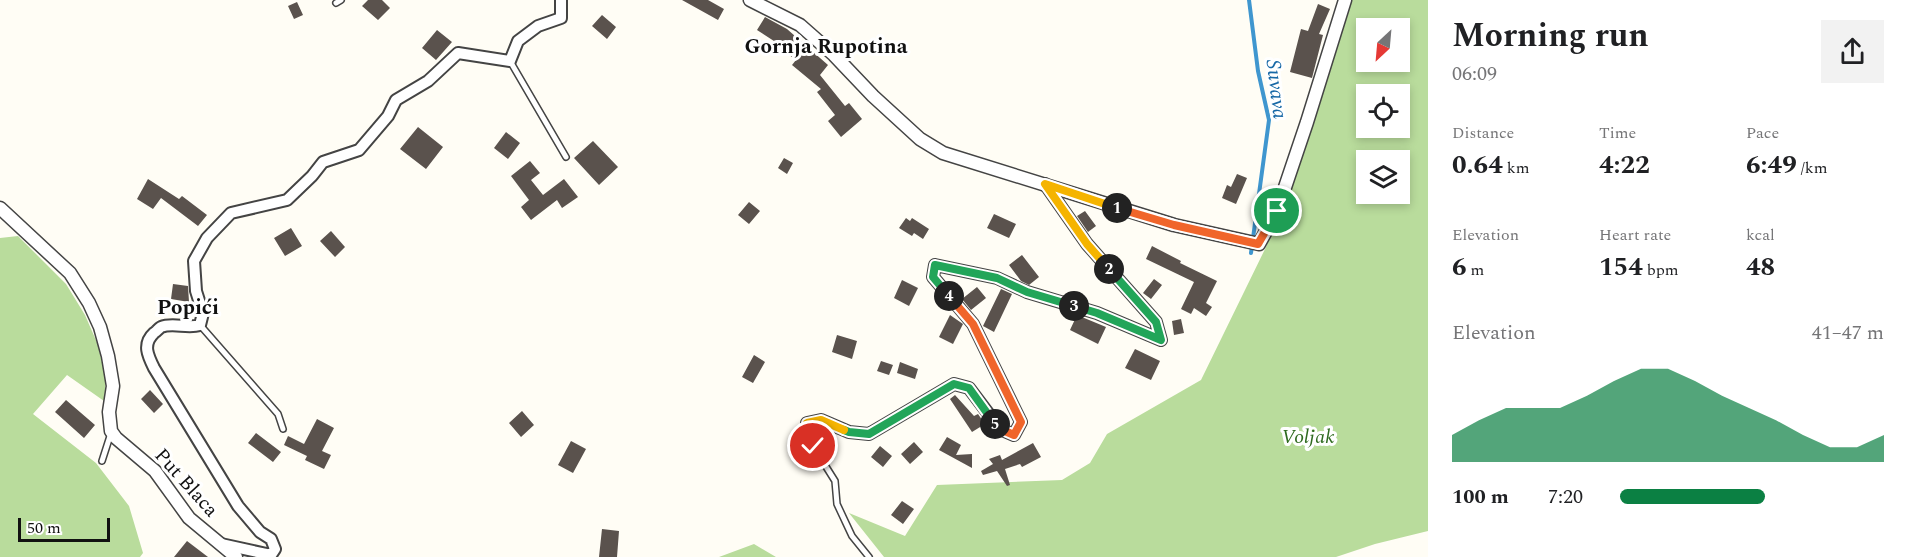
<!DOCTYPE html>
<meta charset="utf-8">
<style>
:root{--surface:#fff;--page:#f2f2f2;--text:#202124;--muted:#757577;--accent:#0b8043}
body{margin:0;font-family:Spectral,serif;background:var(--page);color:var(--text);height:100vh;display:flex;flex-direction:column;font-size:22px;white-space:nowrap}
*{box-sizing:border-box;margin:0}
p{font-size:20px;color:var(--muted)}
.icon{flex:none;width:33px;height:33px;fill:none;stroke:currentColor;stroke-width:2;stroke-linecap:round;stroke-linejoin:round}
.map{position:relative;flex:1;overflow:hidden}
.sheet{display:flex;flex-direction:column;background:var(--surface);width:480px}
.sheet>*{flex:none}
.needle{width:39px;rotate:206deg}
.controls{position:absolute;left:1356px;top:18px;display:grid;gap:12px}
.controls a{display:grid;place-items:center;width:54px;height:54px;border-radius:0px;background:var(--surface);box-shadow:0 3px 9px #0003;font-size:30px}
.scale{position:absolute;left:18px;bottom:15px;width:92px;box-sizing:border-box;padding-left:6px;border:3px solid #111;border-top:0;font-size:16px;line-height:21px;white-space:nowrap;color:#111;-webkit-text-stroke:4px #fff;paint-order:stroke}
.pin{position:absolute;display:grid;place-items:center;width:51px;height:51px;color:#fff;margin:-26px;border:3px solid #fff;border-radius:50%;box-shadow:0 2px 6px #0007}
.km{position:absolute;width:30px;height:30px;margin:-15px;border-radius:50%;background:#222;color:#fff;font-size:16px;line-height:30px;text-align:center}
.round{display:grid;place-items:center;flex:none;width:63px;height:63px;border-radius:0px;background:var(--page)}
.summary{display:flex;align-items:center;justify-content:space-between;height:102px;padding:0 24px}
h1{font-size:33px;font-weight:700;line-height:45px}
.figures{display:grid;grid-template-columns:repeat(3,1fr);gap:9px;height:102px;padding:6px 24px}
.figures div{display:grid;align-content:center}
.figures b{font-size:26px;font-weight:700}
.figures small{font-size:16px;font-weight:400}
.figures p{font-size:16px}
.chart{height:168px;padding:12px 24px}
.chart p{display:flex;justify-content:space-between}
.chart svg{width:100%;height:108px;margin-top:6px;fill:var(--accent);opacity:.7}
ul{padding:0 24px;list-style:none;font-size:20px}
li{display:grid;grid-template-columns:96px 72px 1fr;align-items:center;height:45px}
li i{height:15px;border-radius:8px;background:var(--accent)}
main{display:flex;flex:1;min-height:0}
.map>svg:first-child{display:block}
.forest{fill:#b9dc9c;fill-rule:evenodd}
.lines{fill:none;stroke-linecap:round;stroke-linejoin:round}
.stream{stroke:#3f96cf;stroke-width:4}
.building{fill:#5a524d}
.service-casing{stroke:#444;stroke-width:8}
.minor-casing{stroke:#444;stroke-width:14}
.tertiary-casing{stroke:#444;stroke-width:15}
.service{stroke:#fff;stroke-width:5}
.minor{stroke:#fff;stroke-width:10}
.tertiary{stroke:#fff;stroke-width:12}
.split-1-casing{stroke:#fff;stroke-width:12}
.split-2-casing{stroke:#fff;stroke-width:12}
.split-3-casing{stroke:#fff;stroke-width:12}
.split-4-casing{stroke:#fff;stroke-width:12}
.split-5-casing{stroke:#fff;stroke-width:12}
.split-6-casing{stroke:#fff;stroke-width:12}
.split-7-casing{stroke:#fff;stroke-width:12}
.split-1{stroke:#f0652b;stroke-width:8}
.split-2{stroke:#f5b400;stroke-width:8}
.split-3{stroke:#22a559;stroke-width:8}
.split-4{stroke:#22a559;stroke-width:8}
.split-5{stroke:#f0652b;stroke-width:8}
.split-6{stroke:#22a559;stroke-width:8}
.split-7{stroke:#f5b400;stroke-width:8}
.labels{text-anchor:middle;stroke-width:6;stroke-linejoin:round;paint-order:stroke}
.park-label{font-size:20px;font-style:italic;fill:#2f6b1f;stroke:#fff}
.street-label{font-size:20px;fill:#111;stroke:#fff}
.neighbourhood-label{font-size:21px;font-weight:bold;fill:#111;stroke:#fff}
.water-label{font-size:21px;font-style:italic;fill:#1768a6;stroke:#fff}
</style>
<main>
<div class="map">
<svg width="1428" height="557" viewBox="0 0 1428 557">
<rect width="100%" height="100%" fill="#fffdf5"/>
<!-- forest -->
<path class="forest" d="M1351,0H1428V531L1375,544L1336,557H884L849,513L905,536L937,485L1062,480L1090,463L1107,434L1201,380L1266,247L1307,138ZM1366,28H1400V62H1366ZM1366,94H1400V128H1366ZM1366,160H1400V194H1366Z
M18,236L66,284L85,315L98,345L106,380L104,401L67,375L33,414L96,463L129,506L143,553L140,557H0V238Z
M754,544L776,557H719Z"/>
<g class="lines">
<!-- stream -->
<path class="stream" d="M1249,0L1258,71L1269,120L1251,253"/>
</g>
<!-- building -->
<path class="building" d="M368,0H382L390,8L378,20L362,6Z
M682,0H708L724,9L718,20Z
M297,2L303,15L294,19L288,6Z
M1318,4L1330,9L1319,34L1323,35L1312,78L1290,72L1301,29L1308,31Z
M602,15L616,27L607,39L592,26Z
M765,17L787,29L828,65L820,75L845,106L849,103L862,119L841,137L828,121L835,115L817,92L821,89L792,65L796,60L776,45L777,43L757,30Z
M437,30L452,42L436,60L422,48Z
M418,127L443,147L426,169L400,149Z
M506,132L520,143L508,159L494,148Z
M593,141L618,167L599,185L574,158Z
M784,158L793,163L787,174L778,168Z
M530,161L540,173L531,180L543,195L564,179L578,197L562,208L557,200L531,220L521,207L529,200L511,176Z
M1237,174L1247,178L1236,204L1222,198L1227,185L1231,187Z
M148,179L179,199L182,196L207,215L198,226L161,198L153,209L137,199Z
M749,202L760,211L749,224L738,215Z
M1085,211L1096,226L1088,232L1077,216Z
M994,214L1016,224L1009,238L987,228Z
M906,218L910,221L912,218L929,229L923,239L914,233L912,236L899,228Z
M291,228L302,246L285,256L274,238Z
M331,231L345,247L335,257L320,241Z
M1152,246L1181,261L1180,263L1217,281L1206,303L1212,307L1206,316L1194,308L1191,314L1181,309L1194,282L1146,259Z
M1022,255L1039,277L1029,285L1021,281L1009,265Z
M1154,279L1162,285L1151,299L1143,293Z
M902,280L918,288L909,306L894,298Z
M173,284L188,286L189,302L171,299Z
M977,287L986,298L971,310L962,299Z
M1001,289L1012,294L994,332L983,326Z
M950,315L963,324L953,344L939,337Z
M1077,315L1106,327L1098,344L1070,330Z
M1181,319L1184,333L1174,335L1172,321Z
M837,335L857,341L852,359L832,352Z
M1135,349L1160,361L1151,380L1125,368Z
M754,355L765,362L753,383L742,377Z
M881,361L893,365L889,375L877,371Z
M900,362L918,369L915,379L897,373Z
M150,390L163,404L154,413L141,399Z
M955,395L974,416L978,414L985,424L972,432L950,399Z
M66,400L95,425L84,438L55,412Z
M522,411L534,425L521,437L509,423Z
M317,419L334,428L322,451L331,455L324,469L305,460L307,456L284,445L288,436L304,444Z
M256,433L281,452L273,462L248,443Z
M947,437L961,445L956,455L972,454V468L939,450Z
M571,441L586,449L573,473L558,465Z
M914,442L923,452L910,464L901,454Z
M1033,443L1041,457L1022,467L1020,464L1005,469L1010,485L1007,486L997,471L983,475L981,471L993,464L989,459L1000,455L1002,460Z
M880,446L892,456L883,467L871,457Z
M902,501L914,509L903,524L891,515Z
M602,529L619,531L617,557H599Z
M187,541L208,557H174Z"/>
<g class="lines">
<defs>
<path id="service" d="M336,3L341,0
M510,61L566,157
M200,325L278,414L283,429
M807,423L813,446L835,481L837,504L852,536L869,557
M102,461L111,433"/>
<path id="minor" d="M807,423L821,420L849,432L869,434L954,384L969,388L1000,429L1014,435L1021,422L973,324L933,277L935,265L997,278L1027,292L1097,313L1161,340L1156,322L1087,244L1045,184
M221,544L271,555L275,549L271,539L260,532L238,506L154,368C148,356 142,344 154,333C155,333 160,327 161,327C173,322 187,329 200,325L203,313L196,291L194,261L207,238L231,213L287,200L312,176L323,162L359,150L388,116L396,100L428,81L458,53L510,61L518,41L538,26L561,18V0"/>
<path id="tertiary" d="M750,0L800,25L834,55L873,96L920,139L943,153L1174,225L1259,244L1277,211L1307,122L1345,0
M0,208L70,273L89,303L100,327L108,356L113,386L109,412L111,431L116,438L155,471L189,518L236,557"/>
</defs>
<!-- service casing -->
<use href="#service" class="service-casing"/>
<!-- minor casing -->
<use href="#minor" class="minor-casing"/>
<!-- tertiary casing -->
<use href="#tertiary" class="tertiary-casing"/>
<!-- service -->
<use href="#service" class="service"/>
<!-- minor -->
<use href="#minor" class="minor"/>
<!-- tertiary -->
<use href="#tertiary" class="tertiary"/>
</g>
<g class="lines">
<defs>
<path id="split-1" d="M1117,208L1174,225L1258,244L1277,211"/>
<path id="split-2" d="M1109,269L1087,244L1045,184L1117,208"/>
<path id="split-3" d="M1074,306L1097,313L1161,340L1156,322L1109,269"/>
<path id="split-4" d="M949,296L933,277L935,265L997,278L1027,292L1074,306"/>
<path id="split-5" d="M949,296L973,324L1021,422L1014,435L1000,429L995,424"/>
<path id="split-6" d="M844,430L849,432L869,434L954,384L969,388L995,424"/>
<path id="split-7" d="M813,446L807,423L821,420L844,430"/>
</defs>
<!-- split-1 casing -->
<use href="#split-1" class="split-1-casing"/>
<!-- split-2 casing -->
<use href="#split-2" class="split-2-casing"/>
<!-- split-3 casing -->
<use href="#split-3" class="split-3-casing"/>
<!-- split-4 casing -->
<use href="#split-4" class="split-4-casing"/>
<!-- split-5 casing -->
<use href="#split-5" class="split-5-casing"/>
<!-- split-6 casing -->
<use href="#split-6" class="split-6-casing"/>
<!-- split-7 casing -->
<use href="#split-7" class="split-7-casing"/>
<!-- split-1 -->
<use href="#split-1" class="split-1"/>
<!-- split-2 -->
<use href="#split-2" class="split-2"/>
<!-- split-3 -->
<use href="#split-3" class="split-3"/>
<!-- split-4 -->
<use href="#split-4" class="split-4"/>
<!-- split-5 -->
<use href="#split-5" class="split-5"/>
<!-- split-6 -->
<use href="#split-6" class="split-6"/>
<!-- split-7 -->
<use href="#split-7" class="split-7"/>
</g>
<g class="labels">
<!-- park labels -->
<g class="park-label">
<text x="1308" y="443">Voljak</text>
</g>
<!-- street labels -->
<g class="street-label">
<text transform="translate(187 482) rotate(48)" y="7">Put Blaca</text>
</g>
<!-- neighbourhood labels -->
<g class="neighbourhood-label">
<text x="826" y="53">Gornja Rupotina</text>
<text x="188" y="314">Popići</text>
</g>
<!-- water labels -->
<g class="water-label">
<text transform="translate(1277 89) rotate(83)" y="7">Suvava</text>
</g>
</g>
</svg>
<div class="controls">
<a><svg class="needle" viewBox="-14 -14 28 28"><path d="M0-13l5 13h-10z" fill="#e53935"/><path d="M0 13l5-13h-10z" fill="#757577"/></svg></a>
<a><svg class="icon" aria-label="locate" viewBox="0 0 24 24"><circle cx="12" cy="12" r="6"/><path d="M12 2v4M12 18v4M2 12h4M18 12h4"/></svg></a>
<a><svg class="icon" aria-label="layers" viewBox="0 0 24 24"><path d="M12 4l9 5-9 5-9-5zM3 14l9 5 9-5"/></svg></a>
</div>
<div class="scale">50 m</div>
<div class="pin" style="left:1277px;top:211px;background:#1e9e55"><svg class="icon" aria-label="arrive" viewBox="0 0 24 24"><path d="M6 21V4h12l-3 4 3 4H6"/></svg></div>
<div class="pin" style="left:813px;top:446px;background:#d93025"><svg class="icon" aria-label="check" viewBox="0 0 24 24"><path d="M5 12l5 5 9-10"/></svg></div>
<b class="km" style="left:1117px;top:208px">1</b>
<b class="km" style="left:1109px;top:269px">2</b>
<b class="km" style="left:1074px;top:306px">3</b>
<b class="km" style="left:949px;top:296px">4</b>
<b class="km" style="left:995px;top:424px">5</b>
</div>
<section class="sheet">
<div class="summary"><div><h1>Morning run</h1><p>06:09</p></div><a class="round"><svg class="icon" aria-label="share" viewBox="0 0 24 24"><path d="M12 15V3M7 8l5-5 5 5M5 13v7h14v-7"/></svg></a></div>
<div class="figures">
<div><p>Distance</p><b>0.64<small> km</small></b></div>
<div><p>Time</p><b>4:22</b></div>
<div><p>Pace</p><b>6:49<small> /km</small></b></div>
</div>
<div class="figures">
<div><p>Elevation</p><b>6<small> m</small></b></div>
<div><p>Heart rate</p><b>154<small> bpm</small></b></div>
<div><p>kcal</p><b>48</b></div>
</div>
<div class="chart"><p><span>Elevation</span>41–47 m</p>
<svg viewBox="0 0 160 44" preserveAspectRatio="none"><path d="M0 44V33L10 27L20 22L30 22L40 22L50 17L60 11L70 6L80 6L90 11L100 17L110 22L120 27L130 33L140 38L150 38L160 33V44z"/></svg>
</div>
<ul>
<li><b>100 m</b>7:20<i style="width:55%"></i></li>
</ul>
</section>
</main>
